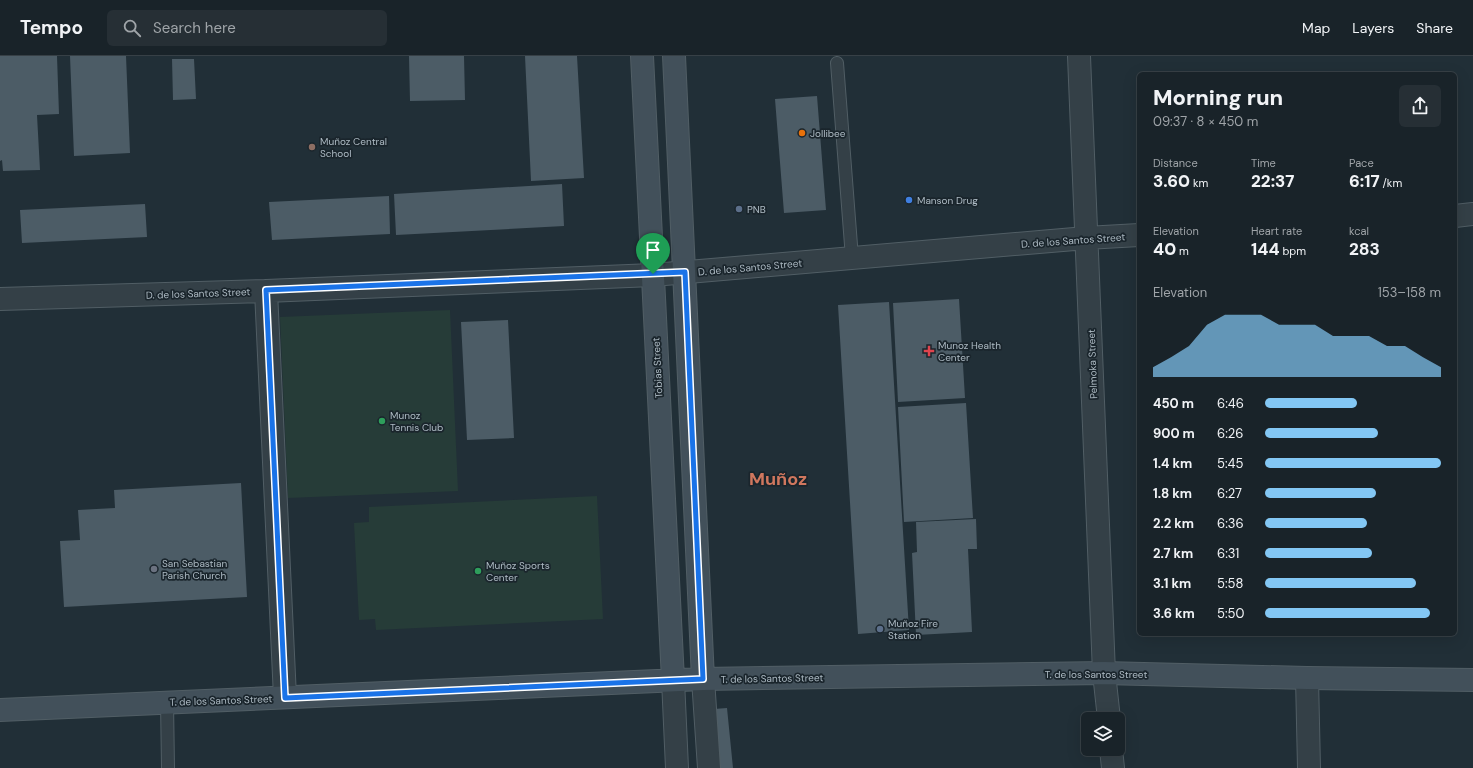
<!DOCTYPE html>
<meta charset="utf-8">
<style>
:root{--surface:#192329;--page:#262f35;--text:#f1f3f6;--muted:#9fa4a8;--line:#374046;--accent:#83c7f4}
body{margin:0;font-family:"DM Sans",sans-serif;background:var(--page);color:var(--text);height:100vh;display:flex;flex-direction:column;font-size:15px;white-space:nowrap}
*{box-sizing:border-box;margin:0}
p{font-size:13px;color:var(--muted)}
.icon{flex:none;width:22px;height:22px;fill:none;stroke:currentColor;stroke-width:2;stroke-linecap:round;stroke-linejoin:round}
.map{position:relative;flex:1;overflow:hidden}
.panel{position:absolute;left:1137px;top:16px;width:320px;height:564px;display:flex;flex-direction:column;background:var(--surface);border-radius:6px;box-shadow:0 4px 16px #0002,0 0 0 1px var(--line)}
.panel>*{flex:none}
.buttons{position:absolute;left:1081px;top:656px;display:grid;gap:8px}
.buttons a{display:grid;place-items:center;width:44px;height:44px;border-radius:6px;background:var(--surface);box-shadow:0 4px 16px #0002,0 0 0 1px var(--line);font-size:20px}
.pin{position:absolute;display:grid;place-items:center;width:34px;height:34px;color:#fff;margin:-41px -17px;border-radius:50% 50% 50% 0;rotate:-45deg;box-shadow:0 0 4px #0007}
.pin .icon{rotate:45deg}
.round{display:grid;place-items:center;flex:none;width:42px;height:42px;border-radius:6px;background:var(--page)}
.headline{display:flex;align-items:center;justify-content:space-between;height:68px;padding:0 16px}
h1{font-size:22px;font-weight:800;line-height:30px}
.metrics{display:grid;grid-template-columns:repeat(3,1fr);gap:6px;height:68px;padding:4px 16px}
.metrics div{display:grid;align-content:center}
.metrics b{font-size:17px;font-weight:800}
.metrics small{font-size:11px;font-weight:400}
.metrics p{font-size:11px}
.chart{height:112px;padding:8px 16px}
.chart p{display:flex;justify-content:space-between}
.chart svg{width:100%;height:72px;margin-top:4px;fill:var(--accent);opacity:.7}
ul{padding:0 16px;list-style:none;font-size:13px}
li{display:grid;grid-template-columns:64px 48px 1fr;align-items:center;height:30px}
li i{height:10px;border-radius:5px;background:var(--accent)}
header{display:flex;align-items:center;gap:24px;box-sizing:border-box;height:56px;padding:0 20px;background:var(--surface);border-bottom:1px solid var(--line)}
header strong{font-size:19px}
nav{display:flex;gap:22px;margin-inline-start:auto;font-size:14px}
.search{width:280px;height:36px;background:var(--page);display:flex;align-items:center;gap:10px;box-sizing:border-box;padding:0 14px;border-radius:6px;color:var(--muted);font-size:15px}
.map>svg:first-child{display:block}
.green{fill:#263c38}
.building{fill:#4c5c66}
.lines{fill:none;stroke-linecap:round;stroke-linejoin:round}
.service-casing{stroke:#515e65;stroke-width:14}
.minor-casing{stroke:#515e65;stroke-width:24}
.tertiary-casing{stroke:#515e65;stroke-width:24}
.secondary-casing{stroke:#515e65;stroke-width:24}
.service{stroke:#344047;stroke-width:12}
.minor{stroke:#344047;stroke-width:22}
.tertiary{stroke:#344047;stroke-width:22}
.secondary{stroke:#42505a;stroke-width:22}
.route-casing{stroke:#fff;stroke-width:8}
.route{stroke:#1a73e8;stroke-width:5}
.food-dot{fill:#e8710a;stroke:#1a252c;stroke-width:1.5}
.education-dot{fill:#8d6e63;stroke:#1a252c;stroke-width:1.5}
.shop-dot{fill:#3f7fe0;stroke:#1a252c;stroke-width:1.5}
.service-dot{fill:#5c6f8a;stroke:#1a252c;stroke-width:1.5}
.health-dot{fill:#e0444e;stroke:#1a252c;stroke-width:1.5}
.leisure-dot{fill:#2e9e5b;stroke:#1a252c;stroke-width:1.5}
.worship-dot{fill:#6b7280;stroke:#1a252c;stroke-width:1.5}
.labels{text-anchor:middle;stroke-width:3.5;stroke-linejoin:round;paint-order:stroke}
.poi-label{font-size:10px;fill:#aebbc4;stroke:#1a252c;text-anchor:start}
.street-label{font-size:10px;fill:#aebbc4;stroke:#1a252c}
.town-label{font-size:18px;font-weight:bold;fill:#d0775e;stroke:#1a252c}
</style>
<header>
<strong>Tempo</strong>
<div class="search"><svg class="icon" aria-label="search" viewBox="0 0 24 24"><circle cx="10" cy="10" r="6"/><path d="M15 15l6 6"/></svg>Search here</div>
<nav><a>Map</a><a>Layers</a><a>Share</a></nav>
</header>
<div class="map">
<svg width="1473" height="712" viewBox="0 0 1473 712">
<rect width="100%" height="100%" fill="#212f37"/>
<!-- green -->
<path class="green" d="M450,254L458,435L288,442L280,261Z
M597,440L603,563L376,574L375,563L359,564L354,467L369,466V451Z"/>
<!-- building -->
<path class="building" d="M0,0H57L59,58L37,59L40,114L3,115L2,104L0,105Z
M70,0H126L130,97L74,100Z
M409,0H464L465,44L410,45Z
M525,0H577L584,122L531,125Z
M172,3H194L196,43L173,44Z
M817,40L826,154L784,157L775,43Z
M562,128L564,170L396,179L394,138Z
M389,140L390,178L272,184L269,146Z
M145,148L147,181L22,187L20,154Z
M959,243L965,342L898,346L893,247Z
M889,246L909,574L858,578L838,249Z
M508,264L514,382L467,384L461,266Z
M966,347L973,462L904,466L898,351Z
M241,427L247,541L64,551L60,485L80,484L78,454L115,452L114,434Z
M976,463L977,493H968L972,576L916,579L912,497L917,496L916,466Z
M727,652L733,712H720L714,653Z"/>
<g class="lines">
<defs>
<path id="service" d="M837,7L852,202
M167,646L168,712"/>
<path id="minor" d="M1079,0L1104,617
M1455,160L1473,158
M266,235L285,641
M0,243L266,235L653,219L1086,182L1139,179
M1307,622L1309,712
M703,623L709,712
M673,624L677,712"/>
<path id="tertiary" d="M1104,617L1109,663
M1111,693L1113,712"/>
<path id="secondary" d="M642,0L673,624
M674,0L703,623
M0,654L703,623L1104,617L1307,622L1473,624"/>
</defs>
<!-- service casing -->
<use href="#service" class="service-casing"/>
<!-- minor casing -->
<use href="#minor" class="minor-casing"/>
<!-- tertiary casing -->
<use href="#tertiary" class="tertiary-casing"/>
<!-- secondary casing -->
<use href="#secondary" class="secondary-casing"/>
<!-- service -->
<use href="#service" class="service"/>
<!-- minor -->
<use href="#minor" class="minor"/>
<!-- tertiary -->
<use href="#tertiary" class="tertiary"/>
<!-- secondary -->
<use href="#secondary" class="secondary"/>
</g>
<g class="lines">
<defs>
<path id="route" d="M685,216L703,623L285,642L266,234Z"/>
</defs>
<!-- route casing -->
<use href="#route" class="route-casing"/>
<!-- route -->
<use href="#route" class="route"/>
</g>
<!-- markers -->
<circle class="food-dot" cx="802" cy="77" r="4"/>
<circle class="education-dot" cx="312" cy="91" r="4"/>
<circle class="shop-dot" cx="909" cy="144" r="4"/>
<g class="service-dot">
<circle cx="739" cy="153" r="4"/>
<circle cx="880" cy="573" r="4"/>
</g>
<path class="health-dot" d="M927 289h4v4h4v4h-4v4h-4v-4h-4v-4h4z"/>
<g class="leisure-dot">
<circle cx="382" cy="365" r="4"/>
<circle cx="478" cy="515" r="4"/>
</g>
<circle class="worship-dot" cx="154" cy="513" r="4"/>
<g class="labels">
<!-- poi labels -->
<g class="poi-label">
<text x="810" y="81">Jollibee</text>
<text x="320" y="89">Muñoz Central<tspan x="320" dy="12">School</tspan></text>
<text x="917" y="148">Manson Drug</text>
<text x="747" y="157">PNB</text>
<text x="938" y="293">Munoz Health<tspan x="938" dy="12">Center</tspan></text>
<text x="390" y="363">Munoz<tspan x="390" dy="12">Tennis Club</tspan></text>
<text x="162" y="511">San Sebastian<tspan x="162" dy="12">Parish Church</tspan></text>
<text x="486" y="513">Muñoz Sports<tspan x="486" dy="12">Center</tspan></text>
<text x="888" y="571">Muñoz Fire<tspan x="888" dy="12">Station</tspan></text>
</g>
<!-- street labels -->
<g class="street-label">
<text transform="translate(1073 184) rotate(-4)" y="4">D. de los Santos Street</text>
<text transform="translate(750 211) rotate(-5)" y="4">D. de los Santos Street</text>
<text transform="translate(198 237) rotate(-2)" y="4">D. de los Santos Street</text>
<text transform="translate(1092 308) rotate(-92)" y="4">Pelmoka Street</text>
<text transform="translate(657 312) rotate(-93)" y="4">Tobias Street</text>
<text x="1096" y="622">T. de los Santos Street</text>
<text transform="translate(772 622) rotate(-1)" y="4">T. de los Santos Street</text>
<text transform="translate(221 644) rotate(-2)" y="4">T. de los Santos Street</text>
</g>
<!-- town labels -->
<g class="town-label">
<text x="778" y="429">Muñoz</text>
</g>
</g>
</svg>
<div class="buttons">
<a><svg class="icon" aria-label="layers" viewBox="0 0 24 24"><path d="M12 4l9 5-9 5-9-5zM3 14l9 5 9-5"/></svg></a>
</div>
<div class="pin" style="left:653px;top:218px;background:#1e9e55"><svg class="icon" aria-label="arrive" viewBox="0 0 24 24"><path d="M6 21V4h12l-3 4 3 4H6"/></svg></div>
<section class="panel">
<div class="headline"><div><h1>Morning run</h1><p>09:37 · 8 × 450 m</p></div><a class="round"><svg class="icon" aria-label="share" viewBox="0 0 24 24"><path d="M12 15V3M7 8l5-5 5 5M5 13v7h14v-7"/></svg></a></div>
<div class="metrics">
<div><p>Distance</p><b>3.60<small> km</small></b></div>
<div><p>Time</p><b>22:37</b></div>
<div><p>Pace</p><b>6:17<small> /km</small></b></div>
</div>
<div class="metrics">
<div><p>Elevation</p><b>40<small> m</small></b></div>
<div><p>Heart rate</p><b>144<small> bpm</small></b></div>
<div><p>kcal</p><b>283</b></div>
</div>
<div class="chart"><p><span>Elevation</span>153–158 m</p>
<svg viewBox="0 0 160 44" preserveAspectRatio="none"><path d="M0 44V38L10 32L20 25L30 12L40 6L50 6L60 6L70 12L80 12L90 12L100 19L110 19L120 19L130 25L140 25L150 32L160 38V44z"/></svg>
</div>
<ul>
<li><b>450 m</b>6:46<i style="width:52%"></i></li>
<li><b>900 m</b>6:26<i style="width:64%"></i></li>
<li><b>1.4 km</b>5:45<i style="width:100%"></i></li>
<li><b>1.8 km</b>6:27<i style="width:63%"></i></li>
<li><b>2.2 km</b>6:36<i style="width:58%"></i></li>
<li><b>2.7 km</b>6:31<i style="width:61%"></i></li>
<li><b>3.1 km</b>5:58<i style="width:86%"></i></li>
<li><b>3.6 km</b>5:50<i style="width:94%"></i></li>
</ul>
</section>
</div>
